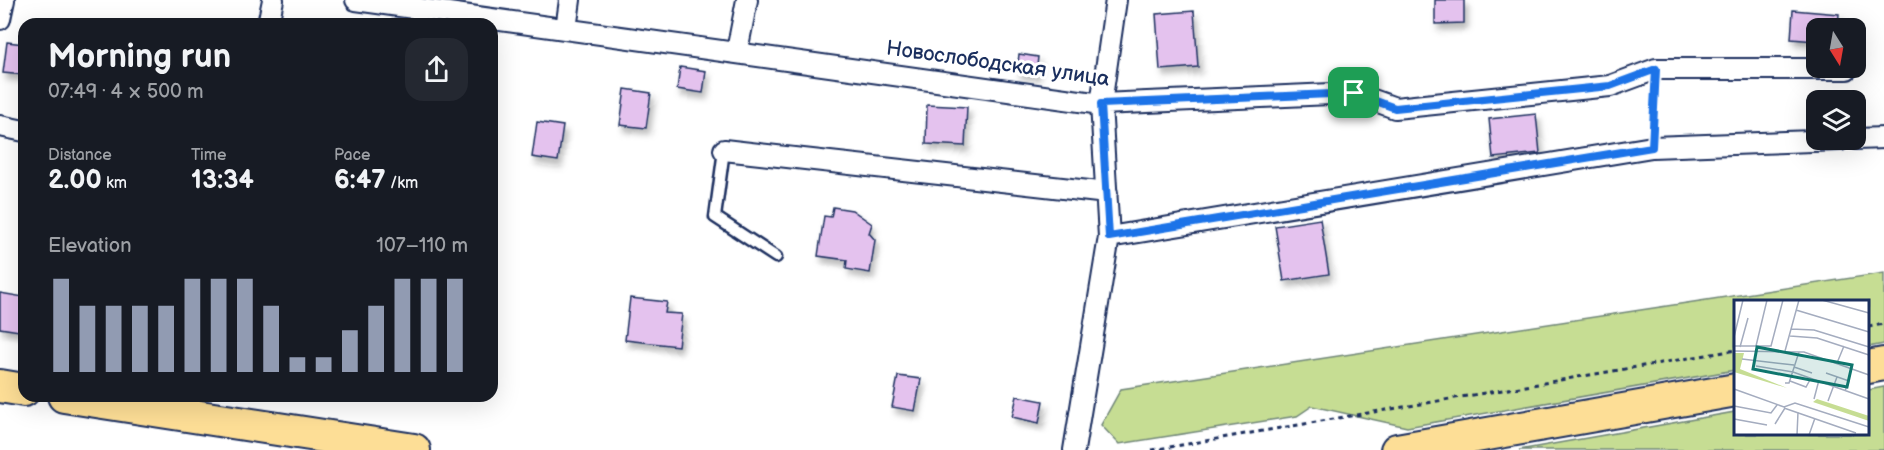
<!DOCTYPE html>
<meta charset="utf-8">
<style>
:root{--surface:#171b24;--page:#242831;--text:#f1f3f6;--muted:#9ea1a6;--accent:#919bb2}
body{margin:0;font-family:"Balsamiq Sans",sans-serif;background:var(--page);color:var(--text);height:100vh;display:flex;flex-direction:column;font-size:22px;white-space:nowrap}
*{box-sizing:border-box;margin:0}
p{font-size:20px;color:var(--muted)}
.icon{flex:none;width:33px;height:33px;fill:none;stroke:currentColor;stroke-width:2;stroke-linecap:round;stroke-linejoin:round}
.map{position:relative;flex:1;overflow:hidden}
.side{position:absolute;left:18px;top:18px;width:480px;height:384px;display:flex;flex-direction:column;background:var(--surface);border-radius:18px;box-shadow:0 6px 24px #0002}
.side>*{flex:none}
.needle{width:39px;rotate:169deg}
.controls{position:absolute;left:1806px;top:18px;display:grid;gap:12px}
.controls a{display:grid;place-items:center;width:60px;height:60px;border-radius:12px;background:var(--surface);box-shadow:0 6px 24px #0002;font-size:30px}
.pin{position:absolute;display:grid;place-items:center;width:51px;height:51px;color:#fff;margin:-26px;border-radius:12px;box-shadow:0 3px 9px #0006}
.round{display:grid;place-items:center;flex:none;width:63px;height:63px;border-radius:18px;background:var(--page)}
.head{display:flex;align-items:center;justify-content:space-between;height:102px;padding:0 30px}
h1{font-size:33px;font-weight:700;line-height:45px}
.figures{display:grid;grid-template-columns:repeat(3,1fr);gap:9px;height:102px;padding:6px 30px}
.figures div{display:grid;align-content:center}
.figures b{font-size:26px;font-weight:700}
.figures small{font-size:16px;font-weight:400}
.figures p{font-size:16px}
.chart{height:168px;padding:12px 30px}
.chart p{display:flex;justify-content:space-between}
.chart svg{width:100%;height:108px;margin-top:6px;stroke:var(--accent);stroke-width:6}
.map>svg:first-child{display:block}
.green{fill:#c6dd93;stroke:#708678;stroke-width:1.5}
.building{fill:#e4c2ee;stroke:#1b2f5e;stroke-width:1.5;filter:url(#shadow)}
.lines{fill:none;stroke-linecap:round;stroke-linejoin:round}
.lane-casing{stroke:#1b2f5e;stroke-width:15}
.street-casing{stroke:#1b2f5e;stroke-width:24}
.primary-casing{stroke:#1b2f5e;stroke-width:36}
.path{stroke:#1b2f5e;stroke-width:3;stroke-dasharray:4.5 4.5;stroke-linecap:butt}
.lane{stroke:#fff;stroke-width:10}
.street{stroke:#fff;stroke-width:20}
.primary{stroke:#fdde96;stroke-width:32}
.route-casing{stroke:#fff;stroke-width:12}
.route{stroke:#1a73e8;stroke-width:8}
.labels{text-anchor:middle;stroke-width:6;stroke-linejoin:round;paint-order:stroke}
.street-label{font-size:21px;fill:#1b2f5e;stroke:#fff}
.inset-road{fill:none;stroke:#a4acbf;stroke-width:1.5}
.view{fill:#0f766e;fill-opacity:0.15;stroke:#0f766e;stroke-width:3}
.inset-edge{fill:none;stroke:#1b2f5e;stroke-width:3}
</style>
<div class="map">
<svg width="1884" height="450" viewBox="0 0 1884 450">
<defs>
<filter id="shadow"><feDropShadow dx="3.5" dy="6" stdDeviation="3" flood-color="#0004"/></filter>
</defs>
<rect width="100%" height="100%" fill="#fff"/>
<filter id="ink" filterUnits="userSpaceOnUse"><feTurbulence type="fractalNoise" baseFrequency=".0167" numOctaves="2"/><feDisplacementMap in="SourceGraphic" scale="12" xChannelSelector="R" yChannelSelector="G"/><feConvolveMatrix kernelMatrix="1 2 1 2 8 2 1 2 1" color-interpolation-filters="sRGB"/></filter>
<g filter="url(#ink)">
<!-- green -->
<path class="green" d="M1884,273V344L1868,347V302H1736L1735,370L1407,427L1312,406L1297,416L1119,444L1101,425L1121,389Z
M1884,387V450H1519L1735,412L1736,434H1868V390Z"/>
<!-- building -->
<path class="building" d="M1435,0H1464V23L1435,24Z
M1793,10L1839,14L1838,28H1816V41L1791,39Z
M1194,11L1198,67L1160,70L1156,14Z
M7,42L24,44V75L3,73Z
M1019,54L1038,57L1036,74L1017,72Z
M680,67L706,71L703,93L677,89Z
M625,89L651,93L646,128L620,125Z
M927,105L967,107L965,146L926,144Z
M1536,114L1540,153L1493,158L1489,119Z
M537,122L563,126L558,161L532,157Z
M833,207L852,210L872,224L869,233L875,240L870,273L846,269L847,260L818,256L824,216L831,217Z
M1320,219L1329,274L1284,281L1275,226Z
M0,293L24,297L19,331L0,328Z
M630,298L667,302L665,313L682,314L678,346L625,340Z
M898,376L921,379L915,411L892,407Z
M1017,396L1043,401L1039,423L1012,417Z"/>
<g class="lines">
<defs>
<path id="lane" d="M724,150L715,217L776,257"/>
<path id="street" d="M356,0L1101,104L1354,93L1395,108L1610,86L1656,69H1847
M0,19L4,0
M268,24L273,0
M566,29L570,0
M737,51L747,0
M0,126L24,131
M1856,139L1884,138
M724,150L1107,193
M1109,237L1652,147L1840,140
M1074,450L1109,237L1101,104L1116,0"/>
<path id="primary" d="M1868,367L1884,364
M0,386L24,390
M64,396L414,450
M1397,450L1736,390"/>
</defs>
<!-- lane casing -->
<use href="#lane" class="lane-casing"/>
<!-- street casing -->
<use href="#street" class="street-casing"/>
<!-- primary casing -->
<use href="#primary" class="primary-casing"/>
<!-- path -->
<path class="path" d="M1653,131L1655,89
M1868,327L1884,324
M1152,450L1736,350"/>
<!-- lane -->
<use href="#lane" class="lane"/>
<!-- street -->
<use href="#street" class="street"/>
<!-- primary -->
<use href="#primary" class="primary"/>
</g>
</g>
<g class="lines" filter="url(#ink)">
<defs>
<path id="route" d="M1656,69L1652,147L1109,237L1101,104L1354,93L1395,108L1610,86Z"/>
</defs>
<!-- route casing -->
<use href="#route" class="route-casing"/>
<!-- route -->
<use href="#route" class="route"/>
</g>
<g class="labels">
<!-- street labels -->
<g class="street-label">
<text transform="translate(998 63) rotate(8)" y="7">Новослободская улица</text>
</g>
</g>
<!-- overview -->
<g transform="translate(1734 300)">
<rect width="135" height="135" fill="#fff"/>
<path d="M0,53H10L6,69L53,88L0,72ZM83,99L135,116V121L79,102Z" fill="#c6dd93"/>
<path class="inset-road" d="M88,0L135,13M62,10L135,32M57,29L80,30L135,47M56,36L83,38L135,55M0,37L9,0M0,46H37L49,0M22,46L33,0M6,47L14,18M0,51L70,52L135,75M51,51L65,0M8,59L60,65M103,63L110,46M22,66L59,72L135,99M60,67L78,73M92,73L115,81L111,91M56,81L72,87L77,78M51,83H55L65,52M0,89L50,107L61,103L135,127M80,99L85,80M94,101L103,77M0,106L37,113L43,105M50,108L122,133M0,119L33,125M41,124L51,108M63,135L64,112M75,135L81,118"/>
<path class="view" d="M23,47L118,65L113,87L19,69Z"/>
<rect width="135" height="135" class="inset-edge"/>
</g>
</svg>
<div class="controls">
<a><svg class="needle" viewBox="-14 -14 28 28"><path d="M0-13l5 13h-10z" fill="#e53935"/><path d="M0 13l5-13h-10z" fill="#9ea1a6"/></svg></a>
<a><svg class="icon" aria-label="layers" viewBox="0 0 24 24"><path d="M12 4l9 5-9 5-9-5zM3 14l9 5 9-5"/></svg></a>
</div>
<div class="pin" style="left:1354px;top:93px;background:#1e9e55"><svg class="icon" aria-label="arrive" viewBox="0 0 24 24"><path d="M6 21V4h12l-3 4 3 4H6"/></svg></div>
<section class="side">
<div class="head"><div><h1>Morning run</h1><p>07:49 · 4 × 500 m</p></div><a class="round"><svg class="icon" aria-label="share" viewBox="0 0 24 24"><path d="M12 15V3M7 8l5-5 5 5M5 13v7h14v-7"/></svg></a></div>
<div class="figures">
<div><p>Distance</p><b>2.00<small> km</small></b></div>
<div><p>Time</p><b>13:34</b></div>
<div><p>Pace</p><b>6:47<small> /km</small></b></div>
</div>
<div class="chart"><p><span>Elevation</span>107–110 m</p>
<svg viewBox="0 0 160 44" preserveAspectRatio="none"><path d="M5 44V6M15 44V17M25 44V17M35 44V17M45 44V17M55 44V6M65 44V6M75 44V6M85 44V17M95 44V38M105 44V38M115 44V27M125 44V17M135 44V6M145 44V6M155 44V6"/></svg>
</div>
</section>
</div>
